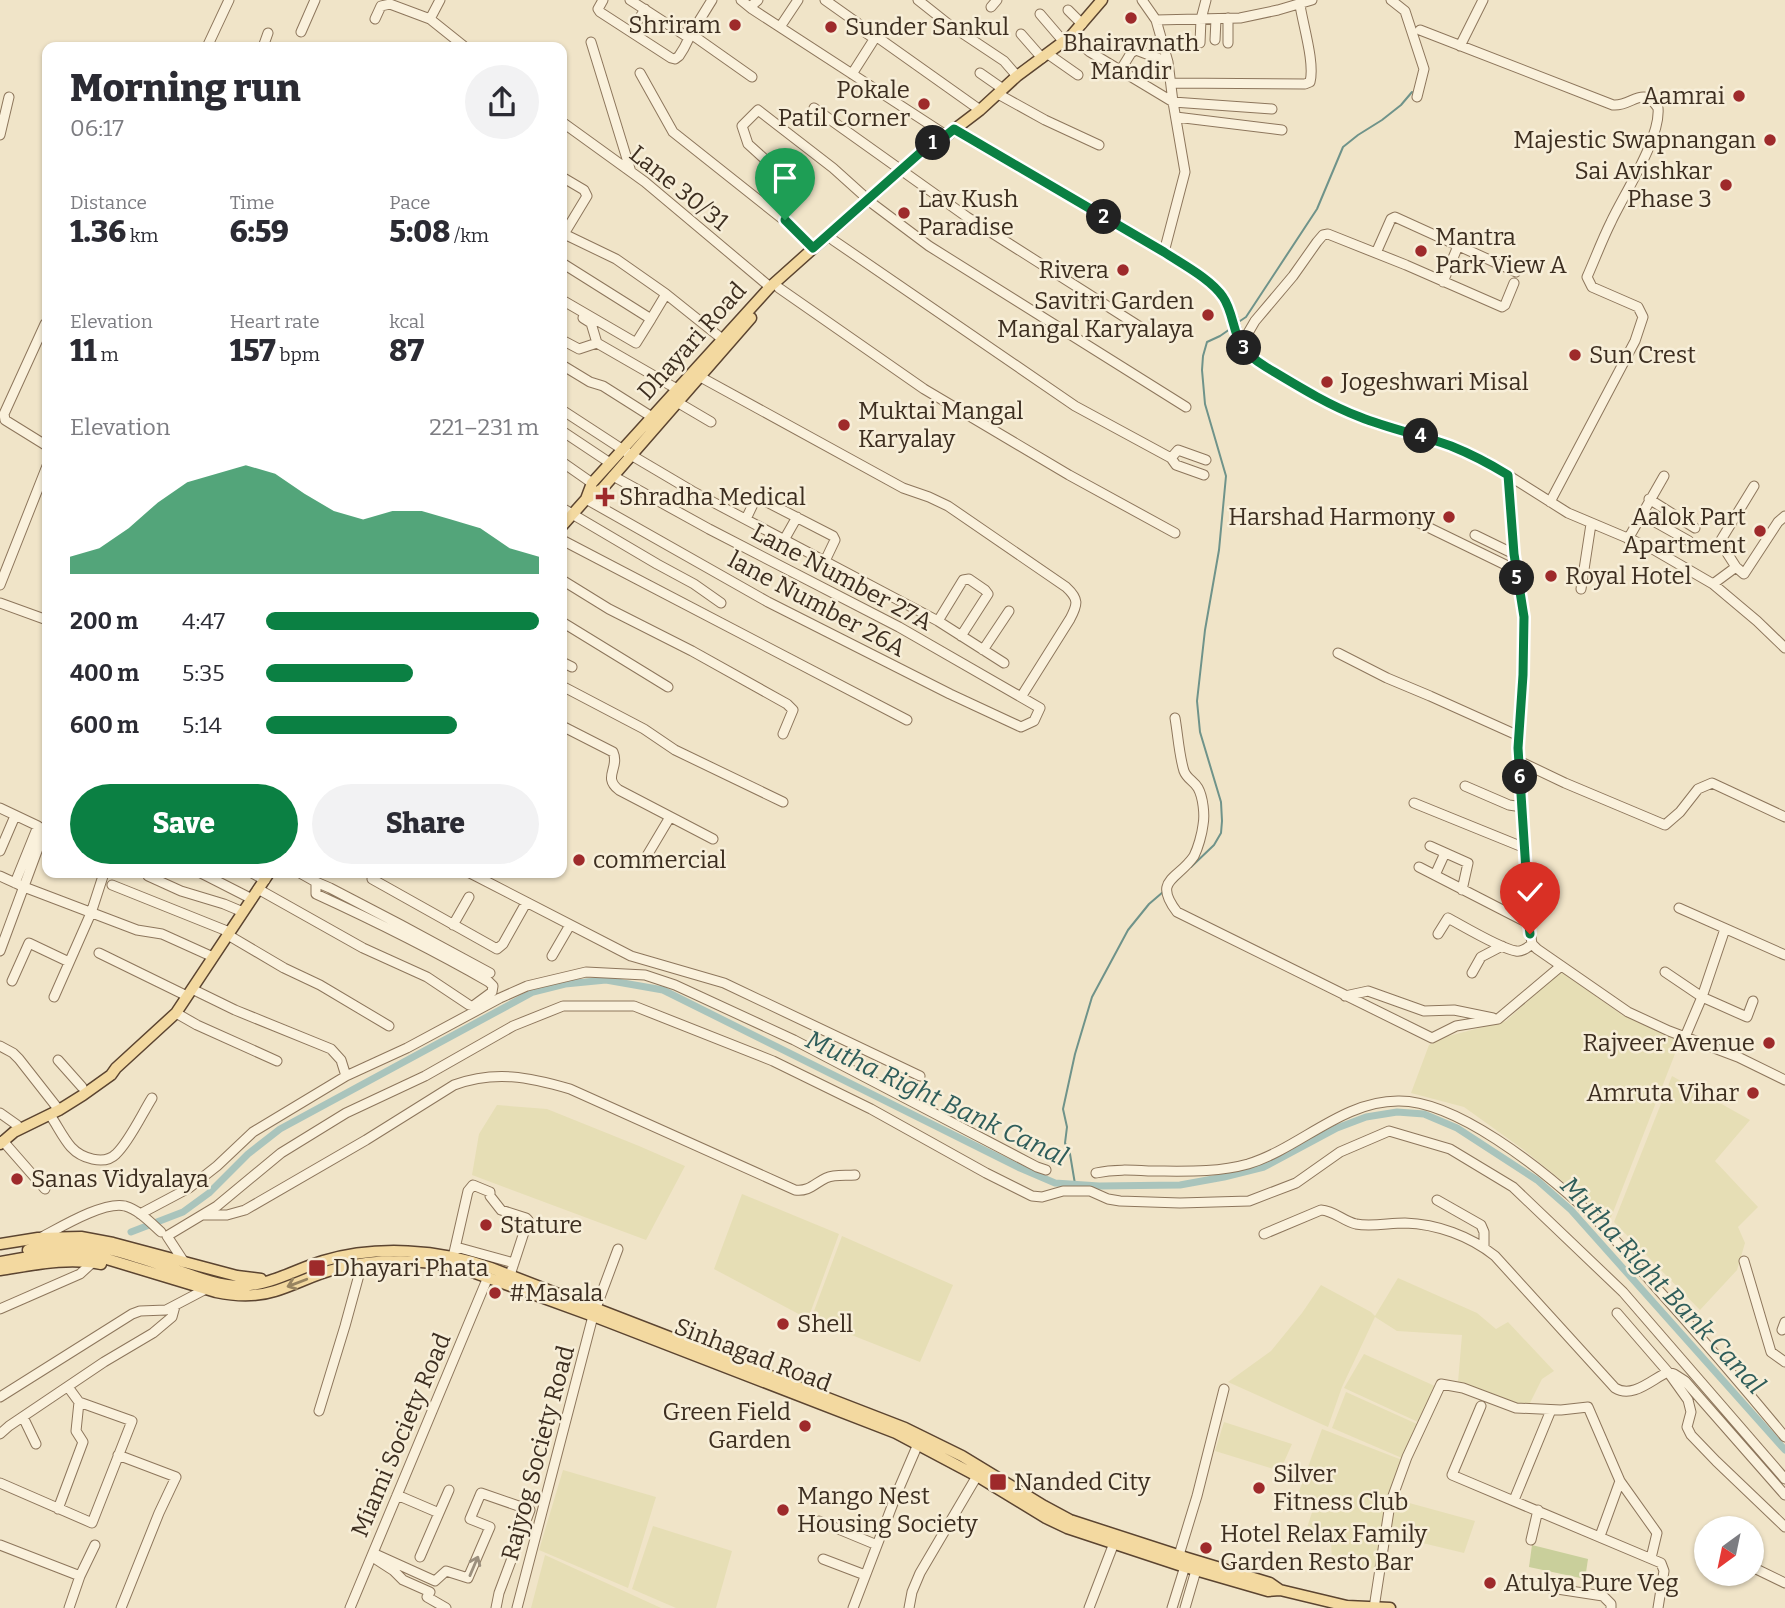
<!DOCTYPE html>
<meta charset="utf-8">
<style>
:root{--surface:#fff;--page:#f2f2f3;--text:#2b2b33;--muted:#7c7c81;--accent:#0b8043}
body{margin:0;font-family:Bitter,serif;background:var(--page);color:var(--text);height:100vh;display:flex;flex-direction:column;font-size:26px;white-space:nowrap}
*{box-sizing:border-box;margin:0}
p{font-size:23px;color:var(--muted)}
.icon{flex:none;width:38px;height:38px;fill:none;stroke:currentColor;stroke-width:2;stroke-linecap:round;stroke-linejoin:round}
.map{position:relative;flex:1;overflow:hidden}
.sheet{position:absolute;left:42px;top:42px;width:525px;height:836px;display:flex;flex-direction:column;background:var(--surface);border-radius:14px;box-shadow:0 2px 5px #0004}
.sheet>*{flex:none}
.needle{width:46px;rotate:213deg}
.fabs{position:absolute;left:1694px;top:1516px;display:grid;gap:14px}
.fabs a{display:grid;place-items:center;width:70px;height:70px;border-radius:50%;background:var(--surface);box-shadow:0 2px 5px #0004;font-size:35px}
.pin{position:absolute;display:grid;place-items:center;width:60px;height:60px;color:#fff;margin:-72px -30px;border-radius:50% 50% 50% 0;rotate:-45deg;box-shadow:0 0 7px #0007}
.pin .icon{rotate:45deg}
.km{position:absolute;width:35px;height:35px;margin:-18px;border-radius:50%;background:#222;color:#fff;font-size:19px;line-height:35px;text-align:center}
.round{display:grid;place-items:center;flex:none;width:74px;height:74px;border-radius:37px;background:var(--page)}
.summary{display:flex;align-items:center;justify-content:space-between;height:119px;padding:0 28px}
h1{font-size:38px;font-weight:800;line-height:52px}
.stats{display:grid;grid-template-columns:repeat(3,1fr);gap:10px;height:119px;padding:7px 28px}
.stats div{display:grid;align-content:center}
.stats b{font-size:30px;font-weight:800}
.stats small{font-size:19px;font-weight:400}
.stats p{font-size:19px}
.chart{height:196px;padding:14px 28px}
.chart p{display:flex;justify-content:space-between}
.chart svg{width:100%;height:126px;margin-top:7px;fill:var(--accent);opacity:.7}
.action{display:flex;gap:14px;margin-top:auto;padding:14px 28px}
.action a{flex:1;height:80px;border-radius:42px;background:var(--accent);color:#fff;font-size:28px;font-weight:800;line-height:80px;text-align:center}
.action a+a{background:var(--page);color:var(--text)}
ul{padding:0 28px;list-style:none;font-size:23px}
li{display:grid;grid-template-columns:112px 84px 1fr;align-items:center;height:52px}
li i{height:18px;border-radius:9px;background:var(--accent)}
.map>svg:first-child{display:block}
.farmland{fill:#e6deb5}
.green{fill:#c9cf9b}
.lines{fill:none;stroke-linecap:round;stroke-linejoin:round}
.stream{stroke:#6f938a;stroke-width:2}
.canal{stroke:#a9c4bc;stroke-width:7}
.minor-casing{stroke:#8d765c;stroke-width:11}
.major-casing{stroke:#5b4430;stroke-width:13}
.minor{stroke:#faf1dc;stroke-width:9}
.major{stroke:#f3d9a0;stroke-width:10}
.oneway{stroke:#988460}
.oneway2{stroke:#9c907e}
.route-casing{stroke:#fff;stroke-width:14}
.route{stroke:#0b8043;stroke-width:9}
.poi-dot{fill:#9e2a2b;stroke:#f7eed8;stroke-width:2.5}
.labels{text-anchor:middle;stroke-width:5;stroke-linejoin:round;paint-order:stroke}
.poi-label{font-size:24px;fill:#3d2e20;stroke:#f7eed8;text-anchor:start}
.street-label{font-size:24px;fill:#3d2e20;stroke:#f7eed8}
.water-label{font-size:26px;font-style:italic;fill:#2f5d5a;stroke:#f7eed8}
</style>
<div class="map">
<svg width="1785" height="1608" viewBox="0 0 1785 1608">
<rect width="100%" height="100%" fill="#f0e4c8"/>
<!-- farmland -->
<path class="farmland" d="M1561,971L1622,1015L1680,1041L1610,1220L1524,1150L1464,1107L1411,1093L1429,1045L1445,1037L1506,1021Z
M1672,1076L1750,1120L1715,1161L1758,1207L1738,1227L1745,1243L1737,1270L1700,1310L1614,1222Z
M497,1105L547,1109L639,1146L685,1166L646,1240L472,1175L479,1134Z
M742,1194L839,1234L808,1319L714,1269Z
M842,1236L953,1285L920,1362L811,1319Z
M1398,1278L1477,1313L1496,1329L1508,1322L1554,1371L1542,1379L1530,1403L1517,1404L1458,1382L1462,1335L1397,1331L1375,1317L1342,1387L1328,1427L1228,1382L1271,1351L1302,1313L1321,1285L1371,1312L1375,1316Z
M1364,1354L1437,1387L1418,1422L1344,1388Z
M1346,1392L1417,1424L1402,1458L1332,1428Z
M1224,1422L1292,1444L1280,1471L1215,1451Z
M1322,1429L1402,1460L1378,1569L1332,1566L1331,1537L1306,1531L1315,1503L1297,1497Z
M563,1470L656,1497L628,1588L539,1550Z
M1391,1498L1475,1521L1464,1553L1385,1534Z
M653,1526L732,1551L716,1608H676L632,1589Z
M545,1555L661,1608H531Z"/>
<!-- green -->
<path class="green" d="M1532,1545L1588,1559L1585,1579L1529,1567Z"/>
<g class="lines">
<!-- stream -->
<path class="stream" d="M1237,323L1246,317L1317,209L1343,147L1358,135L1382,120L1401,105L1412,92
M1191,867L1214,845L1221,833L1222,821L1221,802L1200,732L1197,701L1205,630L1219,550L1226,476L1205,404L1202,370L1203,356L1207,342L1220,336L1233,327
M1173,884L1184,873
M1075,1184L1070,1154L1065,1143L1067,1127L1063,1109L1075,1054L1092,997L1128,930L1149,904L1163,892"/>
<!-- canal -->
<path class="canal" d="M131,1232L183,1212L209,1193L248,1154L280,1129L533,992L565,984L606,980L663,990L1020,1168L1055,1183L1099,1186L1180,1185L1224,1177L1264,1167L1337,1128L1366,1117L1397,1112L1424,1114L1457,1128L1537,1180L1571,1210L1785,1450"/>
<defs>
<path id="minor" d="M440,0L430,19L465,47
M603,0L598,9L600,12L671,58L675,59L679,56L684,48L691,34
M630,0L689,38
M712,0L691,34L752,77
M741,0L752,9L946,135
M825,0L980,110
M918,0L947,23L1004,61L1017,76
M1142,0L1156,20L1168,62L1173,102L1185,172L1164,252
M1391,0L1405,11L1424,69L1417,97
M750,7L758,0
M991,7L997,0
M1068,10L1082,24
M1040,14L1064,42
M1228,18V43
M375,19L381,6L390,4L430,19
M1156,20L1240,18L1278,10L1312,0
M780,27L798,0
M1420,30L1613,105C1632,107 1642,84 1658,108C1661,138 1624,194 1611,222C1602,240 1595,259 1587,277L1592,287L1638,307L1643,317L1635,341L1550,502
M301,32L315,0
M631,32L645,9
M1021,34L1042,58
M1071,36L1090,52L1173,102L1272,109
M1215,40L1216,19
M591,42L631,172
M1200,43L1201,19L1206,0
M1460,46L1483,0
M207,47L229,0
M263,47L268,33
M1048,54L1078,75
M1120,71L1131,53L1136,50L1168,62
M640,73L673,132L785,221L813,248
M980,73L1003,89
M852,74L873,41L872,37L866,33
M1171,83L1305,84L1310,82C1315,63 1303,25 1300,5
M998,94L1045,120L1099,145
M814,108L967,217L1145,330
M1176,117L1282,130
M562,122L645,182L770,287
M954,129L1164,252L1196,273L1215,288L1224,297L1233,318L1241,345L1249,354L1264,365L1317,396L1359,417L1449,446L1484,460L1568,513L1651,548L1713,584L1757,621L1785,648
M0,135L9,97
M769,163L748,144L742,126L758,110L833,168L873,204L929,246L1186,407
M562,177L584,190L587,196L564,234
M562,233L616,259L666,294L726,342
M833,240L1075,406L1171,458L1176,465L1204,475
M1376,253L1391,219L1395,217L1516,272
M562,263L651,319L636,343L562,300
M1443,282L1458,246
M779,288L924,389L1069,475L1175,533
M583,318L591,323L597,343
M651,319L666,294
M45,324L4,414L5,420L47,446
M562,340L579,349L597,343L677,389
M1241,345L1255,321L1293,276L1317,242L1323,235L1328,234L1406,265L1502,307L1505,305L1514,283
M562,365L590,382L603,386L652,417
M695,374L903,488L929,497L948,506L1066,587C1079,599 1078,604 1070,619L1021,697
M677,402L711,422
M562,410L631,455L692,491L938,621L1004,663
M562,431L610,463
M1171,458L1178,450L1206,460
M562,462L592,483
M1508,475L1514,554L1524,617L1523,675L1518,749L1526,871L1527,910L1532,944L1537,949L1628,1012L1669,1031L1738,1057L1785,1080
M586,499L768,602L950,694L1021,727L1034,721L1040,708L899,627L709,529L613,476
M1649,499L1695,528
M562,508L657,564L694,584L721,603
M1641,514L1689,541
M1405,516L1516,570
M746,519L755,500L759,498L833,536L835,540L825,561
M1475,535L1514,554
M1628,539L1664,476
M562,540L907,720
M784,540L797,517
M1736,567L1722,545L1721,540L1754,486
M562,580L609,609L692,651L787,704L793,710L783,734
M1713,584L1736,567L1744,574L1778,522L1785,516
M0,585L47,466
M1581,589L1591,524
M0,603L47,620
M938,621L963,580L969,579L985,590L988,594L961,636
M562,622L668,687
M983,650L1009,611
M1338,653L1387,678L1430,696L1519,736
M562,662L572,667
M562,686L644,729L675,750L783,802
M1175,718C1178,735 1179,755 1184,771C1187,779 1194,781 1198,788C1203,797 1205,815 1203,825C1202,834 1198,848 1194,856C1178,880 1152,879 1177,912L1432,1038L1456,1026L1498,1019L1561,966
M562,726L613,752C620,768 602,777 619,790L713,839
M1519,761L1565,783L1665,825L1680,812L1698,789L1712,783L1785,817
M1465,786L1509,805L1522,807
M1414,803L1525,848
M0,808L38,826L15,883
M1430,846L1468,863L1462,890
M0,851L15,816
M645,859L670,817
M1419,867L1528,923
M201,873L252,899
M252,873L265,880
M470,873L631,956L724,983L920,1076
M1435,875L1445,853
M0,876L24,887L137,930L162,934L213,957
M148,876L181,891L224,904L243,912
M372,879L497,949L503,944L526,903
M316,882L330,888L401,925L490,973
M112,885L227,931L228,935L284,968L320,985L389,1026
M258,889L363,948L427,977L469,1005L473,1006L492,992L493,986L489,982C433,950 375,921 316,894V882L300,873
M1679,908L1785,955
M453,925L469,897
M1438,934L1448,918C1463,926 1501,949 1516,951C1522,952 1527,948 1532,944
M0,951L47,824
M99,953L187,996
M552,956L570,925
M1665,972L1702,997L1725,929
M1472,973L1481,957L1502,946
M12,981L29,943L69,962
M1345,996L1368,991L1424,1011L1454,1010L1493,1018
M54,997L91,913L104,873
M176,1013L197,1025L277,1061
M1685,1037L1702,997L1747,1017L1753,1001
M0,1046L13,1053L19,1059L59,1110
M58,1060L82,1087
M346,1076L407,1048L500,998L527,986L586,972L645,975L675,985L794,1040L1037,1167L1046,1170
M0,1113L17,1125
M50,1115C57,1125 63,1138 71,1147C81,1158 104,1166 116,1154C129,1142 142,1114 152,1098
M3,1141L45,1189
M1096,1173C1114,1169 1131,1170 1149,1171C1182,1171 1216,1173 1248,1164C1300,1148 1342,1101 1398,1101C1456,1100 1541,1169 1583,1207C1609,1230 1631,1259 1654,1285C1699,1335 1742,1385 1785,1437
M1437,1200L1481,1225L1484,1232V1247
M140,1214L189,1188L217,1166L253,1132L346,1076L341,1060L331,1049L235,1010L192,989
M203,1215H227L245,1210L366,1140L454,1085C495,1070 529,1077 570,1089L795,1190C809,1192 815,1183 826,1178C835,1174 846,1176 855,1175
M1264,1234L1321,1210C1335,1211 1343,1221 1356,1224C1371,1227 1389,1223 1405,1223C1437,1224 1470,1236 1495,1256L1615,1388C1633,1399 1652,1379 1668,1372L1674,1374L1685,1381L1785,1495
M42,1237C61,1227 104,1201 125,1206C139,1210 150,1222 161,1232
M456,1247L514,1263
M453,1257L468,1191L473,1185L490,1192V1196L501,1210L526,1218L528,1220L510,1275
M1744,1261L1771,1352L1785,1362
M184,1262L167,1236L217,1206L281,1153L346,1113L425,1076L513,1026L563,1006H634L773,1061L871,1109L986,1173L1032,1196L1042,1197L1063,1191H1090L1108,1199L1120,1201L1180,1203L1249,1201L1296,1183L1340,1152L1389,1131L1450,1149L1513,1187L1623,1292L1785,1479
M0,1309L80,1274L93,1262
M1617,1313L1668,1372L1688,1400L1691,1412L1687,1427L1691,1435L1716,1461L1785,1527
M1782,1330L1785,1322
M0,1397L132,1314L140,1311L166,1310L206,1289
M1481,1406L1452,1475L1661,1563L1664,1571L1658,1608
M319,1411L345,1326L362,1264
M23,1417L36,1444
M0,1434L9,1426L104,1362L153,1333L172,1317L175,1306
M118,1455L176,1477L159,1513L121,1608
M1620,1481L1657,1533L1651,1558
M0,1483L92,1523L132,1421L79,1402L68,1387
M397,1495L439,1513L420,1557
M1514,1500L1551,1410
M58,1509L83,1442L76,1431L79,1402
M439,1513L449,1490
M819,1521L877,1545
M1531,1540L1538,1510
M0,1545L80,1576L69,1608
M373,1553L435,1581L446,1571L468,1578L490,1527L470,1519L481,1493L530,1510L499,1593L496,1608
M1179,1555L1197,1496L1224,1389
M823,1559L865,1575
M377,1560L394,1571L403,1580L430,1592L427,1597L446,1608
M1752,1567L1785,1583
M80,1576L95,1545
M1524,1584L1603,1596L1611,1604V1608
M350,1608L488,1277
M517,1608L593,1316L618,1249
M853,1608L897,1493L918,1444
M909,1608L912,1592L920,1573L977,1476
M1089,1608L1114,1543
M1172,1608L1186,1563
M1185,1608L1197,1567
M1374,1608L1390,1504L1407,1457L1441,1384L1463,1388L1516,1408L1561,1410L1588,1407L1620,1481L1600,1536"/>
<path id="major" d="M586,499L592,483L770,287L930,144L938,142L980,110L1017,76L1071,36L1102,0
M562,526L586,499L602,489L751,318
M0,1144L14,1132L59,1110L83,1095L111,1075L116,1068L176,1013L269,873
M0,1244L38,1238L81,1237L113,1243L237,1276L261,1279
M28,1250C39,1248 49,1245 60,1245C101,1242 141,1259 179,1271C199,1278 221,1286 241,1286C271,1285 296,1269 323,1261C376,1245 440,1249 491,1268L905,1428L962,1456L1044,1506L1070,1520L1187,1558L1270,1583L1280,1590
M0,1262L57,1252L87,1253L216,1292C235,1296 256,1297 275,1291C295,1285 315,1274 336,1269C377,1258 423,1259 464,1269L593,1316L896,1433L977,1476L1046,1518L1067,1528L1185,1567L1268,1591L1280,1590L1347,1606L1390,1608
M0,1270C33,1265 68,1257 101,1264"/>
</defs>
<!-- minor casing -->
<use href="#minor" class="minor-casing"/>
<!-- major casing -->
<use href="#major" class="major-casing"/>
<!-- minor -->
<use href="#minor" class="minor"/>
<!-- major -->
<use href="#major" class="major"/>
</g>
<!-- one-way arrows -->
<defs><path id="oneway-shaft" d="M-6 0H5M1.5-3L5.5 0L1.5 3" fill="none" stroke-width="1.6" stroke-linecap="round" stroke-linejoin="round" transform="scale(1.75)"/></defs>
<use class="oneway" href="#oneway-shaft" transform="translate(297 1283) rotate(159)"/>
<use class="oneway2" href="#oneway-shaft" transform="translate(474 1566) rotate(-67)"/>
<g class="lines">
<defs>
<path id="route" d="M785,220L813,248L930,144L938,142L954,129L1164,252C1182,264 1211,279 1223,297C1233,311 1233,333 1242,346C1247,355 1258,362 1266,367C1296,385 1328,405 1360,417C1390,429 1421,435 1451,446C1471,454 1490,464 1508,475L1514,554L1524,617L1523,675L1518,748L1526,871L1527,910L1530,934"/>
</defs>
<!-- route casing -->
<use href="#route" class="route-casing"/>
<!-- route -->
<use href="#route" class="route"/>
</g>
<!-- markers -->
<g class="poi-dot">
<circle cx="1131" cy="18" r="7"/>
<circle cx="735" cy="25" r="7"/>
<circle cx="831" cy="27" r="7"/>
<circle cx="1739" cy="96" r="7"/>
<circle cx="924" cy="104" r="7"/>
<circle cx="1770" cy="140" r="7"/>
<circle cx="1726" cy="185" r="7"/>
<circle cx="904" cy="213" r="7"/>
<circle cx="1421" cy="251" r="7"/>
<circle cx="1123" cy="270" r="7"/>
<circle cx="1208" cy="315" r="7"/>
<circle cx="1575" cy="355" r="7"/>
<circle cx="1327" cy="382" r="7"/>
<circle cx="844" cy="425" r="7"/>
<path d="M601.5 486.5h7v7h7v7h-7v7h-7v-7h-7v-7h7z"/>
<circle cx="1449" cy="517" r="7"/>
<circle cx="1760" cy="531" r="7"/>
<circle cx="1551" cy="576" r="7"/>
<circle cx="579" cy="860" r="7"/>
<circle cx="1769" cy="1043" r="7"/>
<circle cx="1753" cy="1093" r="7"/>
<circle cx="17" cy="1179" r="7"/>
<circle cx="486" cy="1225" r="7"/>
<rect x="308" y="1259" width="18" height="18" rx="3.5"/>
<circle cx="495" cy="1293" r="7"/>
<circle cx="783" cy="1324" r="7"/>
<circle cx="805" cy="1426" r="7"/>
<rect x="989" y="1473" width="18" height="18" rx="3.5"/>
<circle cx="1259" cy="1488" r="7"/>
<circle cx="783" cy="1510" r="7"/>
<circle cx="1206" cy="1548" r="7"/>
<circle cx="1490" cy="1583" r="7"/>
</g>
<g class="labels">
<!-- poi labels -->
<g class="poi-label">
<text x="721" y="33" text-anchor="end">Shriram</text>
<text x="845" y="35">Sunder Sankul</text>
<text x="1131" y="51" text-anchor="middle">Bhairavnath<tspan x="1131" dy="28">Mandir</tspan></text>
<text x="910" y="98" text-anchor="end">Pokale<tspan x="910" dy="28">Patil Corner</tspan></text>
<text x="1725" y="104" text-anchor="end">Aamrai</text>
<text x="1756" y="148" text-anchor="end">Majestic Swapnangan</text>
<text x="1712" y="179" text-anchor="end">Sai Avishkar<tspan x="1712" dy="28">Phase 3</tspan></text>
<text x="918" y="207">Lav Kush<tspan x="918" dy="28">Paradise</tspan></text>
<text x="1435" y="245">Mantra<tspan x="1435" dy="28">Park View A</tspan></text>
<text x="1109" y="278" text-anchor="end">Rivera</text>
<text x="1194" y="309" text-anchor="end">Savitri Garden<tspan x="1194" dy="28">Mangal Karyalaya</tspan></text>
<text x="1589" y="363">Sun Crest</text>
<text x="1341" y="390">Jogeshwari Misal</text>
<text x="858" y="419">Muktai Mangal<tspan x="858" dy="28">Karyalay</tspan></text>
<text x="619" y="505">Shradha Medical</text>
<text x="1435" y="525" text-anchor="end">Harshad Harmony</text>
<text x="1746" y="525" text-anchor="end">Aalok Part<tspan x="1746" dy="28">Apartment</tspan></text>
<text x="1565" y="584">Royal Hotel</text>
<text x="593" y="868">commercial</text>
<text x="1755" y="1051" text-anchor="end">Rajveer Avenue</text>
<text x="1739" y="1101" text-anchor="end">Amruta Vihar</text>
<text x="31" y="1187">Sanas Vidyalaya</text>
<text x="500" y="1233">Stature</text>
<text x="333" y="1276">Dhayari Phata</text>
<text x="509" y="1301">#Masala</text>
<text x="797" y="1332">Shell</text>
<text x="791" y="1420" text-anchor="end">Green Field<tspan x="791" dy="28">Garden</tspan></text>
<text x="1273" y="1482">Silver<tspan x="1273" dy="28">Fitness Club</tspan></text>
<text x="1014" y="1490">Nanded City</text>
<text x="797" y="1504">Mango Nest<tspan x="797" dy="28">Housing Society</tspan></text>
<text x="1220" y="1542">Hotel Relax Family<tspan x="1220" dy="28">Garden Resto Bar</tspan></text>
<text x="1504" y="1591">Atulya Pure Veg</text>
</g>
<!-- street labels -->
<g class="street-label">
<text transform="translate(679 188) rotate(39)" y="8">Lane 30/31</text>
<text transform="translate(692 341) rotate(-48)" y="8">Dhayari Road</text>
<text transform="translate(842 577) rotate(28)" y="8">Lane Number 27A</text>
<text transform="translate(817 604) rotate(28)" y="8">lane Number 26A</text>
<text transform="translate(753 1355) rotate(21)" y="8">Sinhagad Road</text>
<text transform="translate(401 1435) rotate(-67)" y="8">Miami Society Road</text>
<text transform="translate(538 1453) rotate(-75)" y="8">Rajyog Society Road</text>
</g>
<!-- water labels -->
<g class="water-label">
<text transform="translate(937 1098) rotate(25)" y="9">Mutha Right Bank Canal</text>
<text transform="translate(1663 1285) rotate(47)" y="9">Mutha Right Bank Canal</text>
</g>
</g>
</svg>
<div class="fabs">
<a><svg class="needle" viewBox="-14 -14 28 28"><path d="M0-13l5 13h-10z" fill="#e53935"/><path d="M0 13l5-13h-10z" fill="#7c7c81"/></svg></a>
</div>
<div class="pin" style="left:785px;top:220px;background:#1e9e55"><svg class="icon" aria-label="arrive" viewBox="0 0 24 24"><path d="M6 21V4h12l-3 4 3 4H6"/></svg></div>
<div class="pin" style="left:1530px;top:934px;background:#d93025"><svg class="icon" aria-label="check" viewBox="0 0 24 24"><path d="M5 12l5 5 9-10"/></svg></div>
<b class="km" style="left:933px;top:143px">1</b>
<b class="km" style="left:1104px;top:217px">2</b>
<b class="km" style="left:1244px;top:348px">3</b>
<b class="km" style="left:1421px;top:436px">4</b>
<b class="km" style="left:1517px;top:578px">5</b>
<b class="km" style="left:1520px;top:777px">6</b>
<section class="sheet">
<div class="summary"><div><h1>Morning run</h1><p>06:17</p></div><a class="round"><svg class="icon" aria-label="share" viewBox="0 0 24 24"><path d="M12 15V3M7 8l5-5 5 5M5 13v7h14v-7"/></svg></a></div>
<div class="stats">
<div><p>Distance</p><b>1.36<small> km</small></b></div>
<div><p>Time</p><b>6:59</b></div>
<div><p>Pace</p><b>5:08<small> /km</small></b></div>
</div>
<div class="stats">
<div><p>Elevation</p><b>11<small> m</small></b></div>
<div><p>Heart rate</p><b>157<small> bpm</small></b></div>
<div><p>kcal</p><b>87</b></div>
</div>
<div class="chart"><p><span>Elevation</span>221–231 m</p>
<svg viewBox="0 0 160 44" preserveAspectRatio="none"><path d="M0 44V38L10 35L20 28L30 19L40 12L50 9L60 6L70 9L80 16L90 22L100 25L110 22L120 22L130 25L140 28L150 35L160 38V44z"/></svg>
</div>
<ul>
<li><b>200 m</b>4:47<i style="width:100%"></i></li>
<li><b>400 m</b>5:35<i style="width:54%"></i></li>
<li><b>600 m</b>5:14<i style="width:70%"></i></li>
</ul>
<div class="action"><a>Save</a><a>Share</a></div>
</section>
</div>
